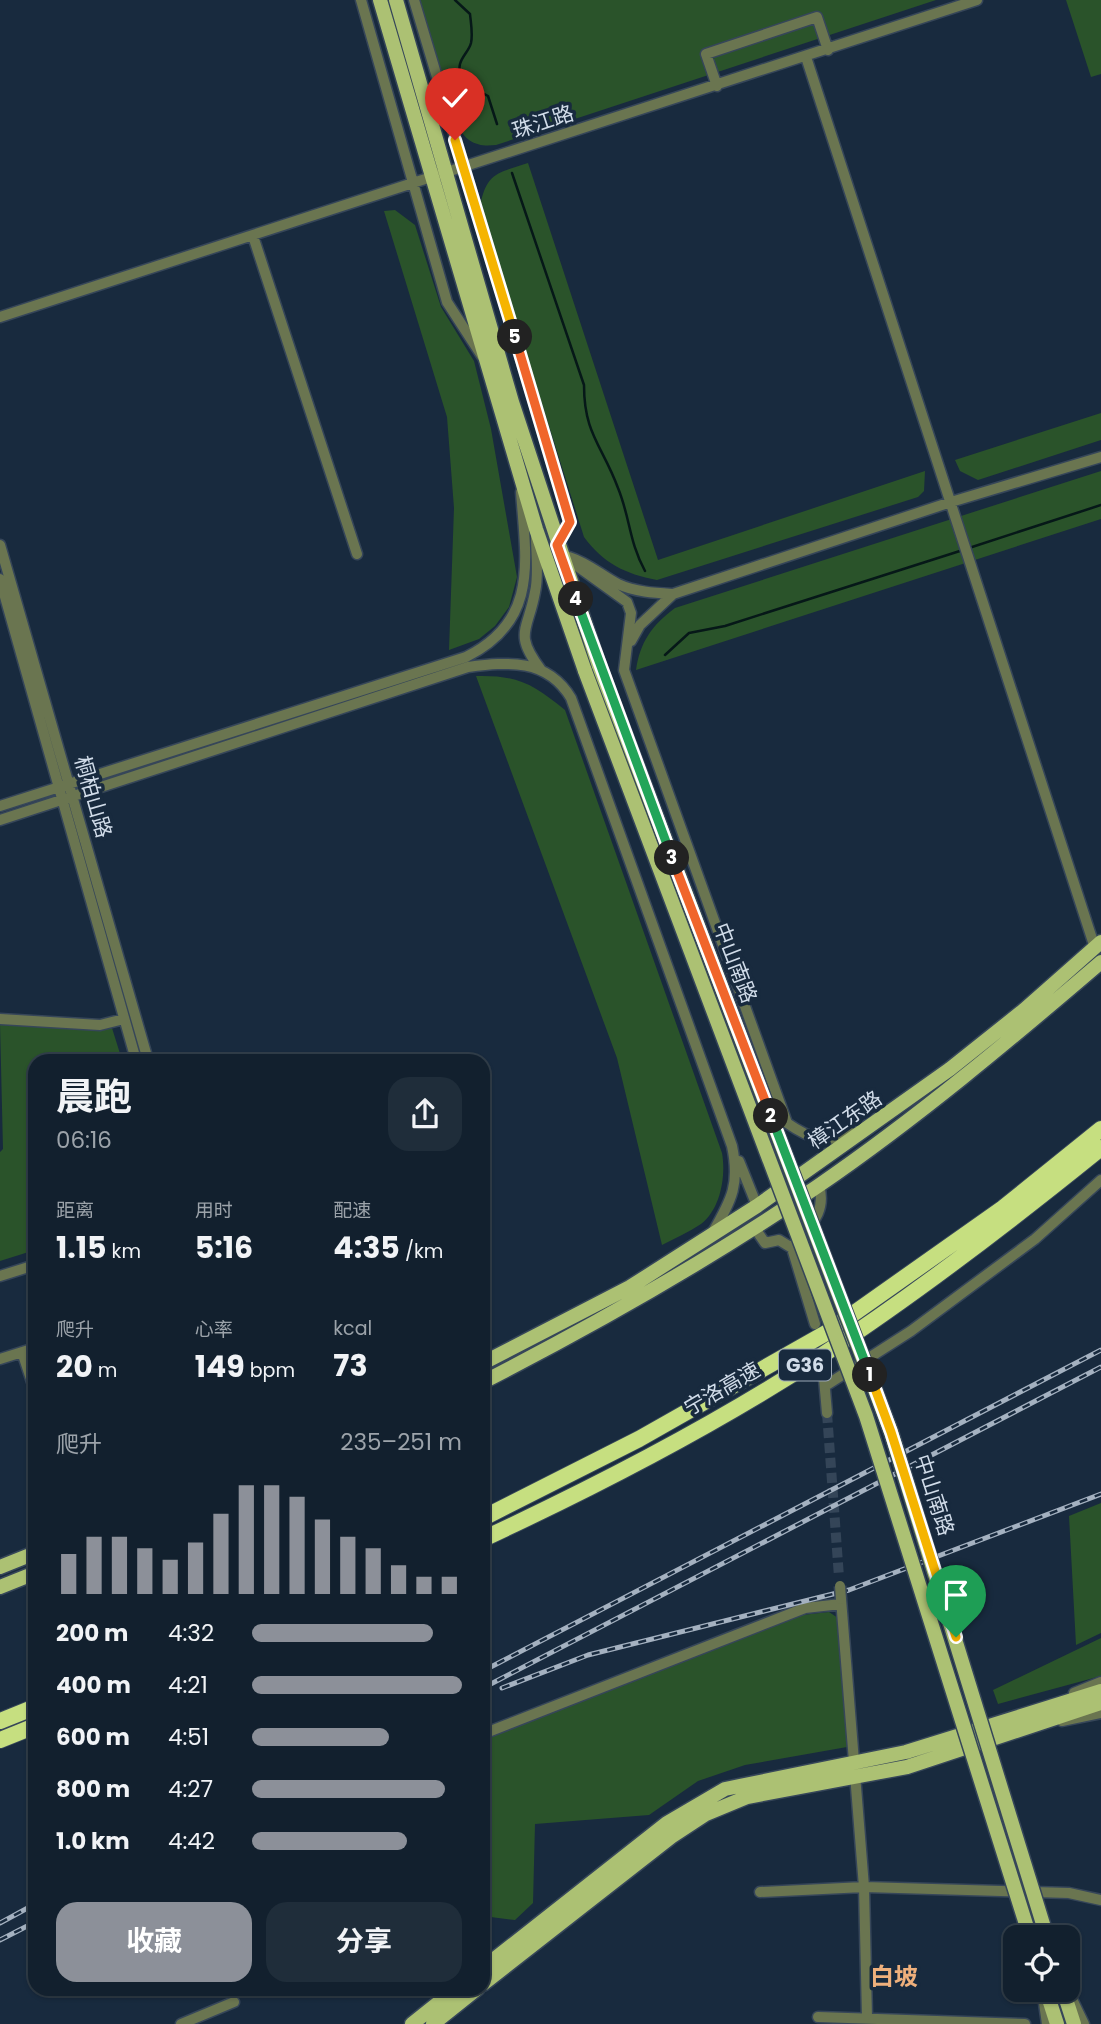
<!DOCTYPE html>
<html lang="zh">
<meta charset="utf-8">
<style>
:root{--surface:#12202e;--page:#1f2d3a;--text:#f1f3f6;--muted:#9ca3aa;--line:#313e4a;--accent:#8c9099}
body{margin:0;font-family:Poppins,"Noto Sans SC",sans-serif;background:var(--page);color:var(--text);height:100vh;display:flex;flex-direction:column;font-size:26px;white-space:nowrap}
*{box-sizing:border-box;margin:0}
p{font-size:23px;color:var(--muted)}
.icon{flex:none;width:38px;height:38px;fill:none;stroke:currentColor;stroke-width:2;stroke-linecap:round;stroke-linejoin:round}
.map{position:relative;flex:1;overflow:hidden}
.details{position:absolute;left:28px;top:1054px;width:462px;height:942px;display:flex;flex-direction:column;background:var(--surface);border-radius:21px;box-shadow:0 2px 5px #0004,0 0 0 2px var(--line)}
.details>*{flex:none}
.fabs{position:absolute;left:1003px;top:1925px;display:grid;gap:14px}
.fabs a{display:grid;place-items:center;width:77px;height:77px;border-radius:14px;background:var(--surface);box-shadow:0 2px 5px #0004,0 0 0 2px var(--line);font-size:35px}
.pin{position:absolute;display:grid;place-items:center;width:60px;height:60px;color:#fff;margin:-72px -30px;border-radius:50% 50% 50% 0;rotate:-45deg;box-shadow:0 0 7px #0007}
.pin .icon{rotate:45deg}
.km{position:absolute;width:35px;height:35px;margin:-18px;border-radius:50%;background:#222;color:#fff;font-size:19px;line-height:35px;text-align:center}
.round{display:grid;place-items:center;flex:none;width:74px;height:74px;border-radius:21px;background:var(--page)}
.overview{display:flex;align-items:center;justify-content:space-between;height:119px;padding:0 28px}
h1{font-size:38px;font-weight:700;line-height:52px}
.figures{display:grid;grid-template-columns:repeat(3,1fr);gap:10px;height:119px;padding:7px 28px}
.figures div{display:grid;align-content:center}
.figures b{font-size:30px;font-weight:700}
.figures small{font-size:19px;font-weight:400}
.figures p{font-size:19px}
.chart{height:196px;padding:14px 28px}
.chart p{display:flex;justify-content:space-between}
.chart svg{width:100%;height:126px;margin-top:7px;stroke:var(--accent);stroke-width:6}
.primary-button{display:flex;gap:14px;margin-top:auto;padding:14px 28px}
.primary-button a{flex:1;height:80px;border-radius:21px;background:var(--accent);color:#fff;font-size:28px;font-weight:700;line-height:80px;text-align:center}
.primary-button a+a{background:var(--page);color:var(--text)}
ul{padding:0 28px;list-style:none;font-size:23px}
li{display:grid;grid-template-columns:112px 84px 1fr;align-items:center;height:52px}
li i{height:18px;border-radius:9px;background:var(--accent)}
.map>svg:first-child{display:block}
.green{fill:#2a532a}
.lines{fill:none;stroke-linecap:round;stroke-linejoin:round}
.stream{stroke:#061818;stroke-width:2.5}
.minor-tunnel{stroke:#344558;stroke-width:10;stroke-dasharray:10 5;stroke-linecap:butt}
.minor-casing{stroke:#364659;stroke-width:13}
.major-casing{stroke:#364659;stroke-width:17}
.highway-casing{stroke:#364659;stroke-width:18}
.minor{stroke:#6a7550;stroke-width:10}
.major{stroke:#acc173;stroke-width:14}
.highway{stroke:#c6df80;stroke-width:16}
.rail-casing{stroke:#a4b1c0;stroke-width:5}
.rail{stroke:#182a3e;stroke-width:2.5;stroke-dasharray:8;stroke-linecap:butt}
.minor-bridge-casing{stroke:#364659;stroke-width:13;stroke-linecap:butt}
.major-bridge-casing{stroke:#364659;stroke-width:17;stroke-linecap:butt}
.minor-bridge{stroke:#6a7550;stroke-width:10}
.major-bridge{stroke:#acc173;stroke-width:14}
.split-1-casing{stroke:#fff;stroke-width:14}
.split-2-casing{stroke:#fff;stroke-width:14}
.split-3-casing{stroke:#fff;stroke-width:14}
.split-4-casing{stroke:#fff;stroke-width:14}
.split-5-casing{stroke:#fff;stroke-width:14}
.split-6-casing{stroke:#fff;stroke-width:14}
.split-1{stroke:#f5b400;stroke-width:9}
.split-2{stroke:#22a559;stroke-width:9}
.split-3{stroke:#f0652b;stroke-width:9}
.split-4{stroke:#22a559;stroke-width:9}
.split-5{stroke:#f0652b;stroke-width:9}
.split-6{stroke:#f5b400;stroke-width:9}
.labels{text-anchor:middle;stroke-width:7;stroke-linejoin:round;paint-order:stroke}
.shield{fill:#182a3e;stroke:#9aa7b6;stroke-width:2}
.shield-label{font-size:19px;font-weight:bold;fill:#d1dce9}
.street-label{font-size:21px;fill:#d1dce9;stroke:#182a3e}
.quarter-label{font-size:24px;font-weight:bold;fill:#efb07c;stroke:#182a3e}
</style>
<div class="map">
<svg width="1101" height="2024" viewBox="0 0 1101 2024">
<rect width="100%" height="100%" fill="#182a3e"/>
<!-- green -->
<path class="green" d="M419,0H936L496,145C486,146 478,146 469,140C448,125 427,28 419,0Z
M1066,0H1101V74L1091,77Z
M528,163L658,560L925,471L924,491L918,497L657,580C625,574 603,563 584,537L480,207C486,173 497,173 528,163Z
M395,210L415,225L441,307L474,361L491,429L517,577L509,607L495,626L479,639L449,650L454,508L447,417L384,211Z
M1101,413V440L978,480L960,471L955,460Z
M1101,471V519L636,670C640,642 652,625 675,608Z
M476,676C518,675 533,684 565,710L722,1153C726,1175 721,1209 701,1224C689,1232 675,1238 662,1245L617,1058Z
M0,1024L93,1030L112,1028L122,1060H35V1250L0,1261V1152L3,1149Z
M1101,1503V1633L1076,1645L1069,1516Z
M829,1612L838,1618L847,1747L745,1765L698,1781L649,1815L535,1824L533,1903L515,1920L483,1916V1739L802,1615Z
M1101,1638V1676L998,1704L993,1690Z"/>
<g class="lines">
<!-- stream -->
<path class="stream" d="M455,0L470,14C471,24 473,34 471,43C469,51 462,56 460,64C456,80 476,90 488,96L497,124
M512,173L584,385C584,434 602,445 618,488C630,517 629,542 645,571
M969,548L1101,505
M665,655L689,633L725,626L963,550"/>
<!-- minor-tunnel -->
<path class="minor-tunnel" d="M827,1413L839,1577"/>
<defs>
<path id="minor" d="M361,0L447,302L482,356
M414,0L570,522L557,545
M806,57L1095,948
M717,86L706,54L817,17L828,50
M253,236L357,554
M0,317L977,0
M536,536C536,554 539,575 535,592C528,631 513,633 541,670
M0,545L148,1060
M563,556L627,602L631,613L624,670L787,1123C810,1139 825,1144 852,1133
M569,557C588,563 601,575 618,584C635,592 655,593 673,594L640,625L631,641
M0,579L136,1060
M673,594L951,502L1101,457
M0,806L466,657C539,621 526,561 521,492
M0,820L468,667C508,662 547,658 571,698L732,1146C740,1184 732,1199 713,1232
M0,1019L100,1025L124,1019
M739,1161L757,1206
M754,1227L765,1243L779,1240L792,1248C809,1226 827,1214 819,1185
M792,1248L815,1324
M0,1276L35,1265
M22,1352L35,1391
M0,1359L35,1348
M823,1367L827,1413
M825,1386L911,1331L1035,1239L1101,1180
M841,1599L864,1887L867,2017
M1074,1693L1101,1682
M1062,1721L1101,1713
M483,1734L805,1608L841,1604
M760,1892L864,1887L1069,1893L1101,1900
M1070,1995L1084,2024
M1043,1996L1047,2024
M818,2017L1025,2024
M181,2024L234,2002"/>
<path id="major" d="M380,0L536,529L585,671
M396,0L512,402L599,666
M483,1363L630,1287L757,1206L950,1069L1024,1010L1101,942
M483,1382C598,1323 711,1259 818,1186C917,1118 1010,1040 1101,962
M0,1567L35,1553
M0,1587L35,1573
M483,1968L667,1823L725,1789L906,1752L1101,1691
M483,1984L671,1837L706,1814L747,1797L907,1767L1101,1703
M1046,1990L1057,2024
M1063,1990L1074,2024
M412,2024L457,1988
M433,2024L478,1988"/>
<path id="highway" d="M483,1518L639,1439L826,1333L1003,1208L1101,1129
M483,1539C599,1485 717,1424 824,1354C920,1291 1012,1220 1101,1148
M0,1721L35,1707
M0,1740L35,1726"/>
</defs>
<!-- minor casing -->
<use href="#minor" class="minor-casing"/>
<!-- major casing -->
<use href="#major" class="major-casing"/>
<!-- highway casing -->
<use href="#highway" class="highway-casing"/>
<!-- minor -->
<use href="#minor" class="minor"/>
<!-- major -->
<use href="#major" class="major"/>
<!-- highway -->
<use href="#highway" class="highway"/>
<defs>
<path id="rail" d="M483,1671L1101,1350
M483,1688L1101,1367
M502,1688L588,1655L849,1590L1101,1494
M0,1923L35,1904
M0,1940L35,1922"/>
</defs>
<!-- rail casing -->
<use href="#rail" class="rail-casing"/>
<!-- rail -->
<use href="#rail" class="rail"/>
<defs>
<path id="minor-bridge" d="M840,1586L841,1599"/>
<path id="major-bridge" d="M599,666L891,1432L1047,1937
M585,671L866,1416L1030,1937"/>
</defs>
<!-- minor-bridge casing -->
<use href="#minor-bridge" class="minor-bridge-casing"/>
<!-- major-bridge casing -->
<use href="#major-bridge" class="major-bridge-casing"/>
<!-- minor-bridge -->
<use href="#minor-bridge" class="minor-bridge"/>
<!-- major-bridge -->
<use href="#major-bridge" class="major-bridge"/>
</g>
<g class="lines">
<defs>
<path id="split-1" d="M870,1375L891,1432L956,1637"/>
<path id="split-2" d="M771,1116L870,1375"/>
<path id="split-3" d="M672,858L771,1116"/>
<path id="split-4" d="M576,599L672,858"/>
<path id="split-5" d="M515,337L570,522L557,545L576,599"/>
<path id="split-6" d="M455,140L515,337"/>
</defs>
<!-- split-1 casing -->
<use href="#split-1" class="split-1-casing"/>
<!-- split-2 casing -->
<use href="#split-2" class="split-2-casing"/>
<!-- split-3 casing -->
<use href="#split-3" class="split-3-casing"/>
<!-- split-4 casing -->
<use href="#split-4" class="split-4-casing"/>
<!-- split-5 casing -->
<use href="#split-5" class="split-5-casing"/>
<!-- split-6 casing -->
<use href="#split-6" class="split-6-casing"/>
<!-- split-1 -->
<use href="#split-1" class="split-1"/>
<!-- split-2 -->
<use href="#split-2" class="split-2"/>
<!-- split-3 -->
<use href="#split-3" class="split-3"/>
<!-- split-4 -->
<use href="#split-4" class="split-4"/>
<!-- split-5 -->
<use href="#split-5" class="split-5"/>
<!-- split-6 -->
<use href="#split-6" class="split-6"/>
</g>
<g class="labels">
<!-- shield labels -->
<rect class="shield" x="779" y="1349.5" width="52" height="31" rx="5"/>
<g class="shield-label">
<text x="805" y="1372">G36</text>
</g>
<!-- street labels -->
<g class="street-label">
<text transform="translate(543 122) rotate(-18)" y="7">珠江路</text>
<text transform="translate(93 797) rotate(74)" y="7">桐柏山路</text>
<text transform="translate(735 963) rotate(69)" y="7">中山南路</text>
<text transform="translate(845 1120) rotate(-35)" y="7">樟江东路</text>
<text transform="translate(722 1389) rotate(-30)" y="7">宁洛高速</text>
<text transform="translate(934 1495) rotate(72)" y="7">中山南路</text>
</g>
<!-- quarter labels -->
<g class="quarter-label">
<text x="894" y="1985">白坡</text>
</g>
</g>
</svg>
<div class="fabs">
<a><svg class="icon" aria-label="locate" viewBox="0 0 24 24"><circle cx="12" cy="12" r="6"/><path d="M12 2v4M12 18v4M2 12h4M18 12h4"/></svg></a>
</div>
<div class="pin" style="left:956px;top:1637px;background:#1e9e55"><svg class="icon" aria-label="arrive" viewBox="0 0 24 24"><path d="M6 21V4h12l-3 4 3 4H6"/></svg></div>
<div class="pin" style="left:455px;top:140px;background:#d93025"><svg class="icon" aria-label="check" viewBox="0 0 24 24"><path d="M5 12l5 5 9-10"/></svg></div>
<b class="km" style="left:870px;top:1375px">1</b>
<b class="km" style="left:771px;top:1116px">2</b>
<b class="km" style="left:672px;top:858px">3</b>
<b class="km" style="left:576px;top:599px">4</b>
<b class="km" style="left:515px;top:337px">5</b>
<section class="details">
<div class="overview"><div><h1>晨跑</h1><p>06:16</p></div><a class="round"><svg class="icon" aria-label="share" viewBox="0 0 24 24"><path d="M12 15V3M7 8l5-5 5 5M5 13v7h14v-7"/></svg></a></div>
<div class="figures">
<div><p>距离</p><b>1.15<small> km</small></b></div>
<div><p>用时</p><b>5:16</b></div>
<div><p>配速</p><b>4:35<small> /km</small></b></div>
</div>
<div class="figures">
<div><p>爬升</p><b>20<small> m</small></b></div>
<div><p>心率</p><b>149<small> bpm</small></b></div>
<div><p>kcal</p><b>73</b></div>
</div>
<div class="chart"><p><span>爬升</span>235–251 m</p>
<svg viewBox="0 0 160 44" preserveAspectRatio="none"><path d="M5 44V30M15 44V24M25 44V24M35 44V28M45 44V32M55 44V26M65 44V16M75 44V6M85 44V6M95 44V10M105 44V18M115 44V24M125 44V28M135 44V34M145 44V38M155 44V38"/></svg>
</div>
<ul>
<li><b>200 m</b>4:32<i style="width:86%"></i></li>
<li><b>400 m</b>4:21<i style="width:100%"></i></li>
<li><b>600 m</b>4:51<i style="width:65%"></i></li>
<li><b>800 m</b>4:27<i style="width:92%"></i></li>
<li><b>1.0 km</b>4:42<i style="width:74%"></i></li>
</ul>
<div class="primary-button"><a>收藏</a><a>分享</a></div>
</section>
</div>
